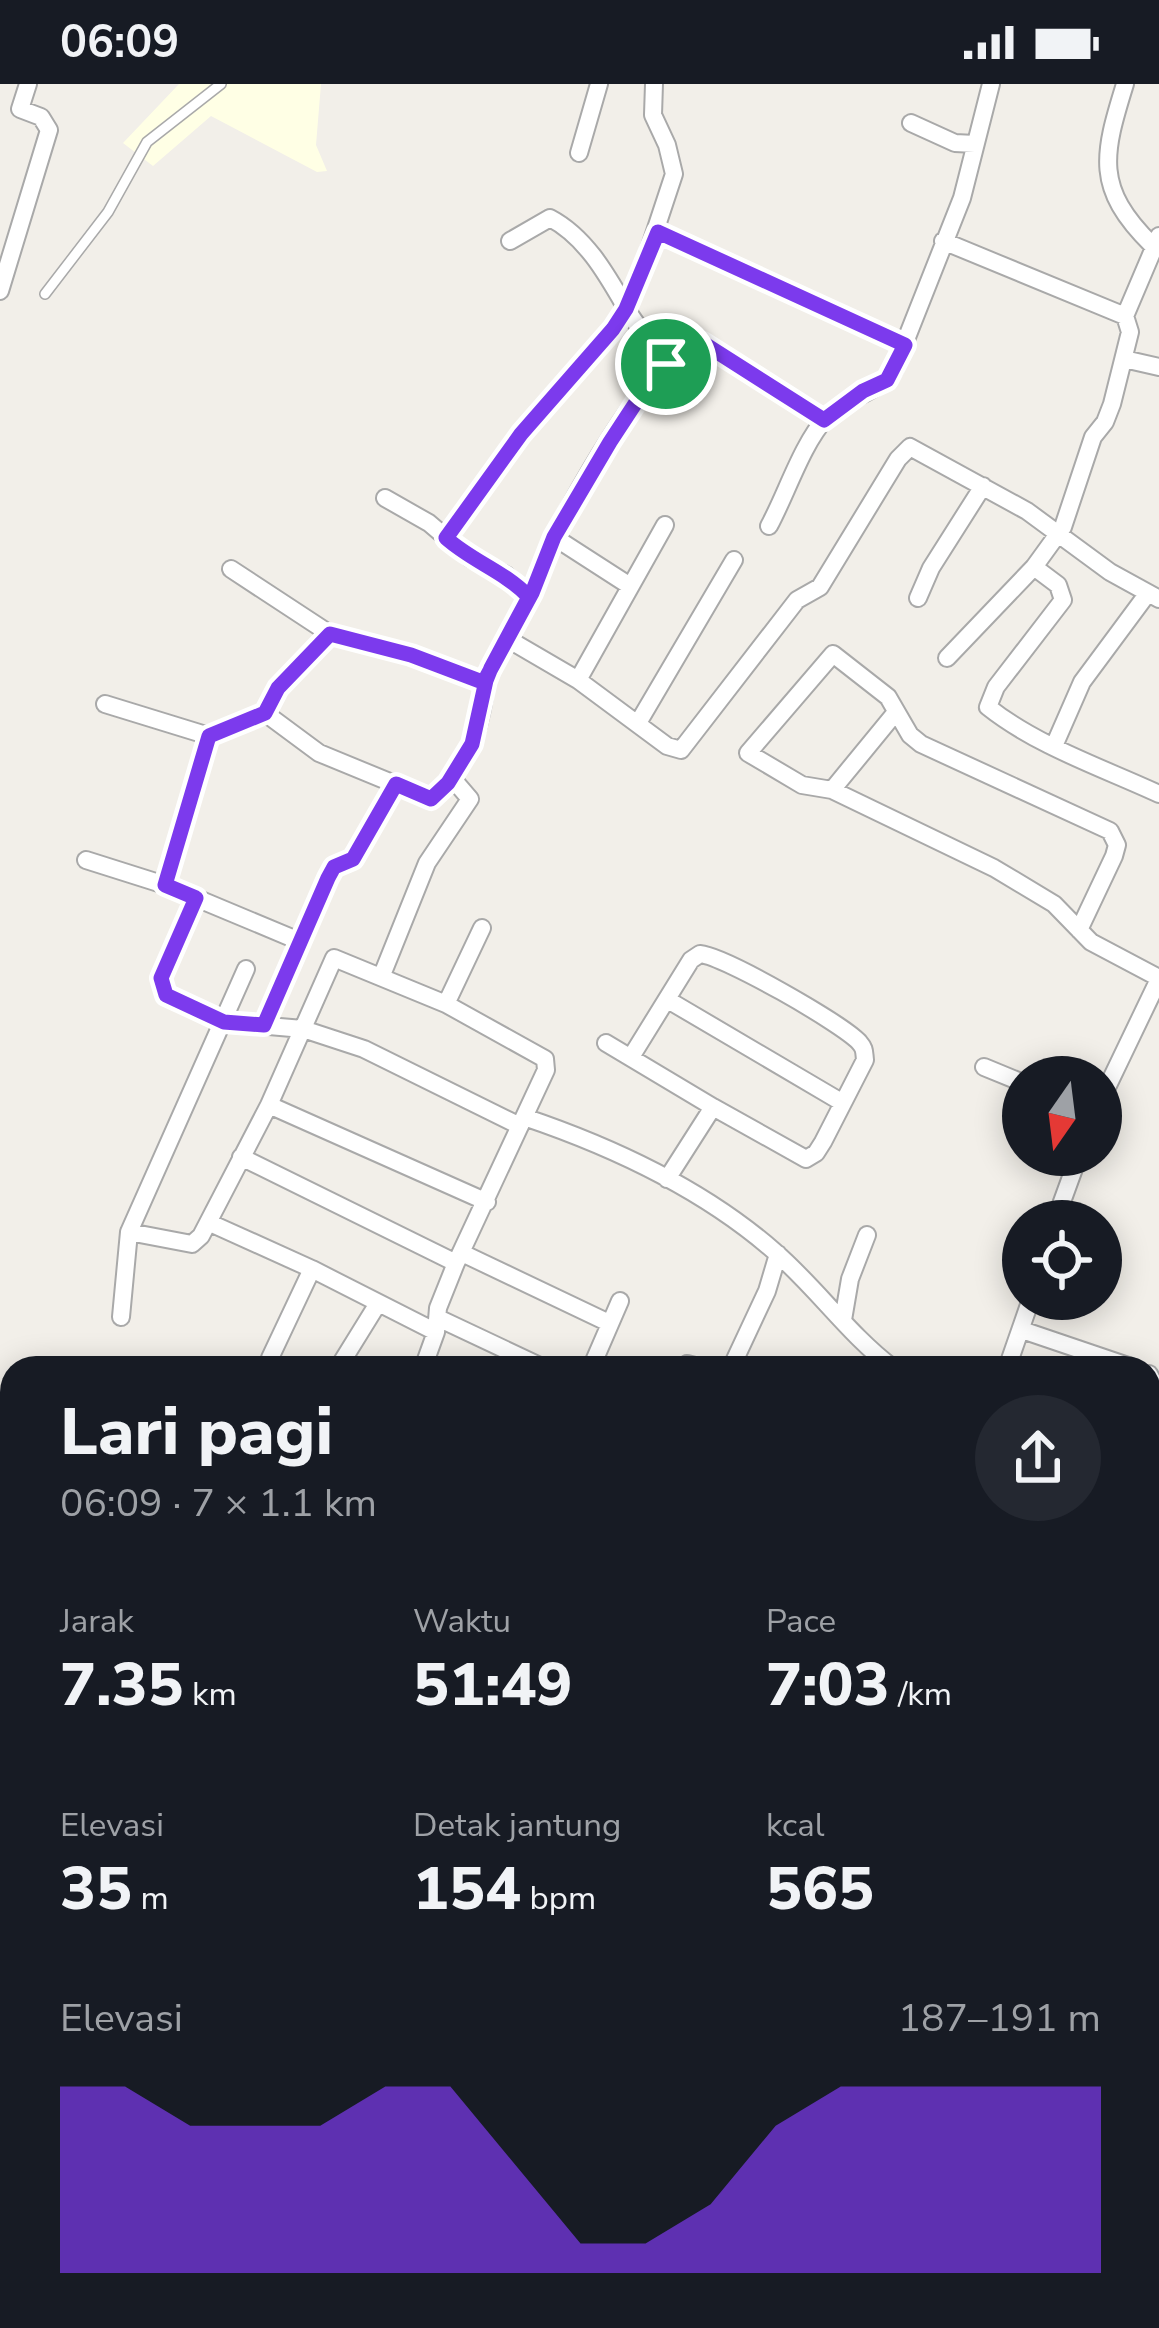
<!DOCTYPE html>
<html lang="id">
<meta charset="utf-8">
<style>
:root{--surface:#171b24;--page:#242831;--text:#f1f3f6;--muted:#9ea1a6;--accent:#7c3aed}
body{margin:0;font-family:"Nunito Sans",sans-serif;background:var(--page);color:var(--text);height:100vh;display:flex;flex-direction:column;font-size:45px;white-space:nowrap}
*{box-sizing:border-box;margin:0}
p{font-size:39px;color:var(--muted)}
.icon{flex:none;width:66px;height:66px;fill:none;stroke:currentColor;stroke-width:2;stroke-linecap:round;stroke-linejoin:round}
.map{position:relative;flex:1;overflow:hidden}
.side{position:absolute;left:0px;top:1272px;width:1161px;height:972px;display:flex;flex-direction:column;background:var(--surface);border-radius:36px 36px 0 0;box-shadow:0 6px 30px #0003}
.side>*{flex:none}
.needle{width:78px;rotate:194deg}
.controls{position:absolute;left:1002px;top:972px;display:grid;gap:24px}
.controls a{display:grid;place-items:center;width:120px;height:120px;border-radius:50%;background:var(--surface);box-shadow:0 6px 30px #0003;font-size:60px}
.pin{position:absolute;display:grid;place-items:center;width:102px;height:102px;color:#fff;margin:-51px;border:6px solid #fff;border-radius:50%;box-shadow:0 3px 12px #0007}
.round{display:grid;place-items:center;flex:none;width:126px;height:126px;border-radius:63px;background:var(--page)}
.overview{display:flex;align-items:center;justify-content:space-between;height:204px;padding:0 60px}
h1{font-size:66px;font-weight:800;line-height:90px}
.figures{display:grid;grid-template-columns:repeat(3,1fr);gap:18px;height:204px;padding:12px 60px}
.figures div{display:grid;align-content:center}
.figures b{font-size:60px;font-weight:800}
.figures small{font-size:33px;font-weight:400}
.figures p{font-size:33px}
.chart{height:336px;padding:24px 60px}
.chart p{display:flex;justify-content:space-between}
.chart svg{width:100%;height:216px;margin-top:12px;fill:var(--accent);opacity:.7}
.status{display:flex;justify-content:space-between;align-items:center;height:84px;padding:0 60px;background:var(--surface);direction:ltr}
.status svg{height:33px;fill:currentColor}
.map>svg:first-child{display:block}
.education{fill:#ffffe5}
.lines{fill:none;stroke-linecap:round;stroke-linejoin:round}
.lane-casing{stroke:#a9a9a9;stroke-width:12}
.street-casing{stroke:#a9a9a9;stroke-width:20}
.lane{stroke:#fff;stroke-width:9}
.street{stroke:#fff;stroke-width:16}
.route-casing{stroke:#fff;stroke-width:24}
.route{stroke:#7c3aed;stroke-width:15}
</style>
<div class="status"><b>06:09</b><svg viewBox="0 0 49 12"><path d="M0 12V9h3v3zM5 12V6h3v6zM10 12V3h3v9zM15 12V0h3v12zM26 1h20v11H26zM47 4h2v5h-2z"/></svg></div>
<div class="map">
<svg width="1159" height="2244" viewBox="0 0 1159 2244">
<rect width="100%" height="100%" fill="#f2efe9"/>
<!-- education -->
<path class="education" d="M179,0H321L316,61L327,87L317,88L211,32L153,82L123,59Z"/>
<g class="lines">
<defs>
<path id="lane" d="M45,210L108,128L147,58L221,0"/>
<path id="street" d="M1125,0C1103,71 1094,104 1152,161
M911,39L955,59L975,60
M579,69L599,0
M658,148L905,261
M510,157L550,134C586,153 607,191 626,224C637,244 654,260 666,280
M943,157L1125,232
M0,207L49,46L41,33L20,25L28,0
M1124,275L1159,283
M385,414L429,439L470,474L506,491L529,513
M769,442C786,411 802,360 826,334C846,313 879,309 894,286L962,114L991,0
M554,453L630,502
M446,454L521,350L613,245L637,202L674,90L667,61L653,31L654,0
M1034,483L1058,501L1063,516L996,603L988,623C1037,662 1103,684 1159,710
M231,485L330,550L278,604L265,629L319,669L431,715C457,692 474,664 481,629C485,613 484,598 491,584C503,559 518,535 531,511C541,492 546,470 555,451C574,413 661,253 703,259L824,336
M918,514L931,484L983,402
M330,550L411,571L485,599
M506,554L578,596L667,662L681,666L797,516L820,503L898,375L910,363L1027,427L1110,488L1159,515
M947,574L1034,483L1063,443L1093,353L1105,338L1112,320L1130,248L1125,232L1159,152
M578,596L665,441
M105,620L209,652
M638,639L734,476
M1054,662L1082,598L1148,509
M832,706L896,628
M86,776L165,801L299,857
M165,801L209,652L265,629
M196,814L161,894L166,911L223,938L303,945L364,965L520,1042
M1079,846L1114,772L1117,761L1110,747L921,660L910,651L888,613L833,570L748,669L802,701L832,706L994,784L1054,820L1091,858L1159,894
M382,891L427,779L470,715L452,694
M668,916L843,1019
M446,920L482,844
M264,942L328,793L334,783L353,775L396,700
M606,959L713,1023L667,1095
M631,973L691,876L700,870C724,872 841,939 859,958C865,965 864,967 865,976L823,1058L816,1069L806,1075L713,1023
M984,983L1023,999
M1101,1016L1159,895
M269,1021L487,1118
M524,1033C613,1063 703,1105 774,1167C816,1203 849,1251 893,1284
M241,1073L456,1179
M1055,1137L1079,1071
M129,1148L192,1160L201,1152L269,1021L334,874L446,920L545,975L546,986L456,1179L438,1224L436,1248L312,1185L210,1139
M462,1169L609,1239
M121,1233L129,1148L246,885
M438,1234L544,1284
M843,1236L850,1195L867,1151
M1022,1246L1134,1284
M270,1274L312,1185
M687,1280L703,1284
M338,1284L377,1221
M423,1284L436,1248
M591,1284L620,1217
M731,1284L767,1207L778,1170
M1007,1284L1031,1215
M1149,1290L1159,1309
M0,1319V1341
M1149,1447L1159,1453
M1149,1660L1159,1662
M1149,1779L1159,1780
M0,1849L12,1856
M1149,1860L1159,1862
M0,1956L12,1964
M1149,2019L1154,2014L1159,1989
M0,2030L12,2037
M0,2085L12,2068
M718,2244V2232"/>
</defs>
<!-- lane casing -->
<use href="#lane" class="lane-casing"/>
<!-- street casing -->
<use href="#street" class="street-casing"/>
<!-- lane -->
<use href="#lane" class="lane"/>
<!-- street -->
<use href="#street" class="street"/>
</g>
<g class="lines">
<defs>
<path id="route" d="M666,280L650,297L610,358L554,453L532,509L487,592L472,660L448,699L431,715L396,700L353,775L334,783L328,794L264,941L224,938L166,911L161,894L196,814L165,801L209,652L265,629L278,604L330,550L411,571L485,599L491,584L529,513C504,487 473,478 446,454L521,350L613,245L626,225L658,148L905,261L887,296L863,307L824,336L703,259L687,260L666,280"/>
</defs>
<!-- route casing -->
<use href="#route" class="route-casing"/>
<!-- route -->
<use href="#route" class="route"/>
</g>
</svg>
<div class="controls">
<a><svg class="needle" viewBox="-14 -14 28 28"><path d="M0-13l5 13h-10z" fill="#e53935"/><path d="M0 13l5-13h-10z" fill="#9ea1a6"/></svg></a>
<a><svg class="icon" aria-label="locate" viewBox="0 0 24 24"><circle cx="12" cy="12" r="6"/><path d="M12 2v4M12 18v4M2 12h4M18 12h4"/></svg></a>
</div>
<div class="pin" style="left:666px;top:280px;background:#1e9e55"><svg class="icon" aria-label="arrive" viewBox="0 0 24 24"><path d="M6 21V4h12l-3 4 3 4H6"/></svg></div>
<section class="side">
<div class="overview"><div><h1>Lari pagi</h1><p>06:09 · 7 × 1.1 km</p></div><a class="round"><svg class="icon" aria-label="share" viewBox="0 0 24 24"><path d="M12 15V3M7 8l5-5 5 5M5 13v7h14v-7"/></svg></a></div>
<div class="figures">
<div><p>Jarak</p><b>7.35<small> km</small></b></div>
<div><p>Waktu</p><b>51:49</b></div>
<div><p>Pace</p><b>7:03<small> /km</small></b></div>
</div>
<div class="figures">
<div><p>Elevasi</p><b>35<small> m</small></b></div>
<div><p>Detak jantung</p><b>154<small> bpm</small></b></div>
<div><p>kcal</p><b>565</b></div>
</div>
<div class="chart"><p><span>Elevasi</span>187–191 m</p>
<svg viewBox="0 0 160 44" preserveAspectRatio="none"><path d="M0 44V6L10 6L20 14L30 14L40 14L50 6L60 6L70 22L80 38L90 38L100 30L110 14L120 6L130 6L140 6L150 6L160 6V44z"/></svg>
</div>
</section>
</div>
